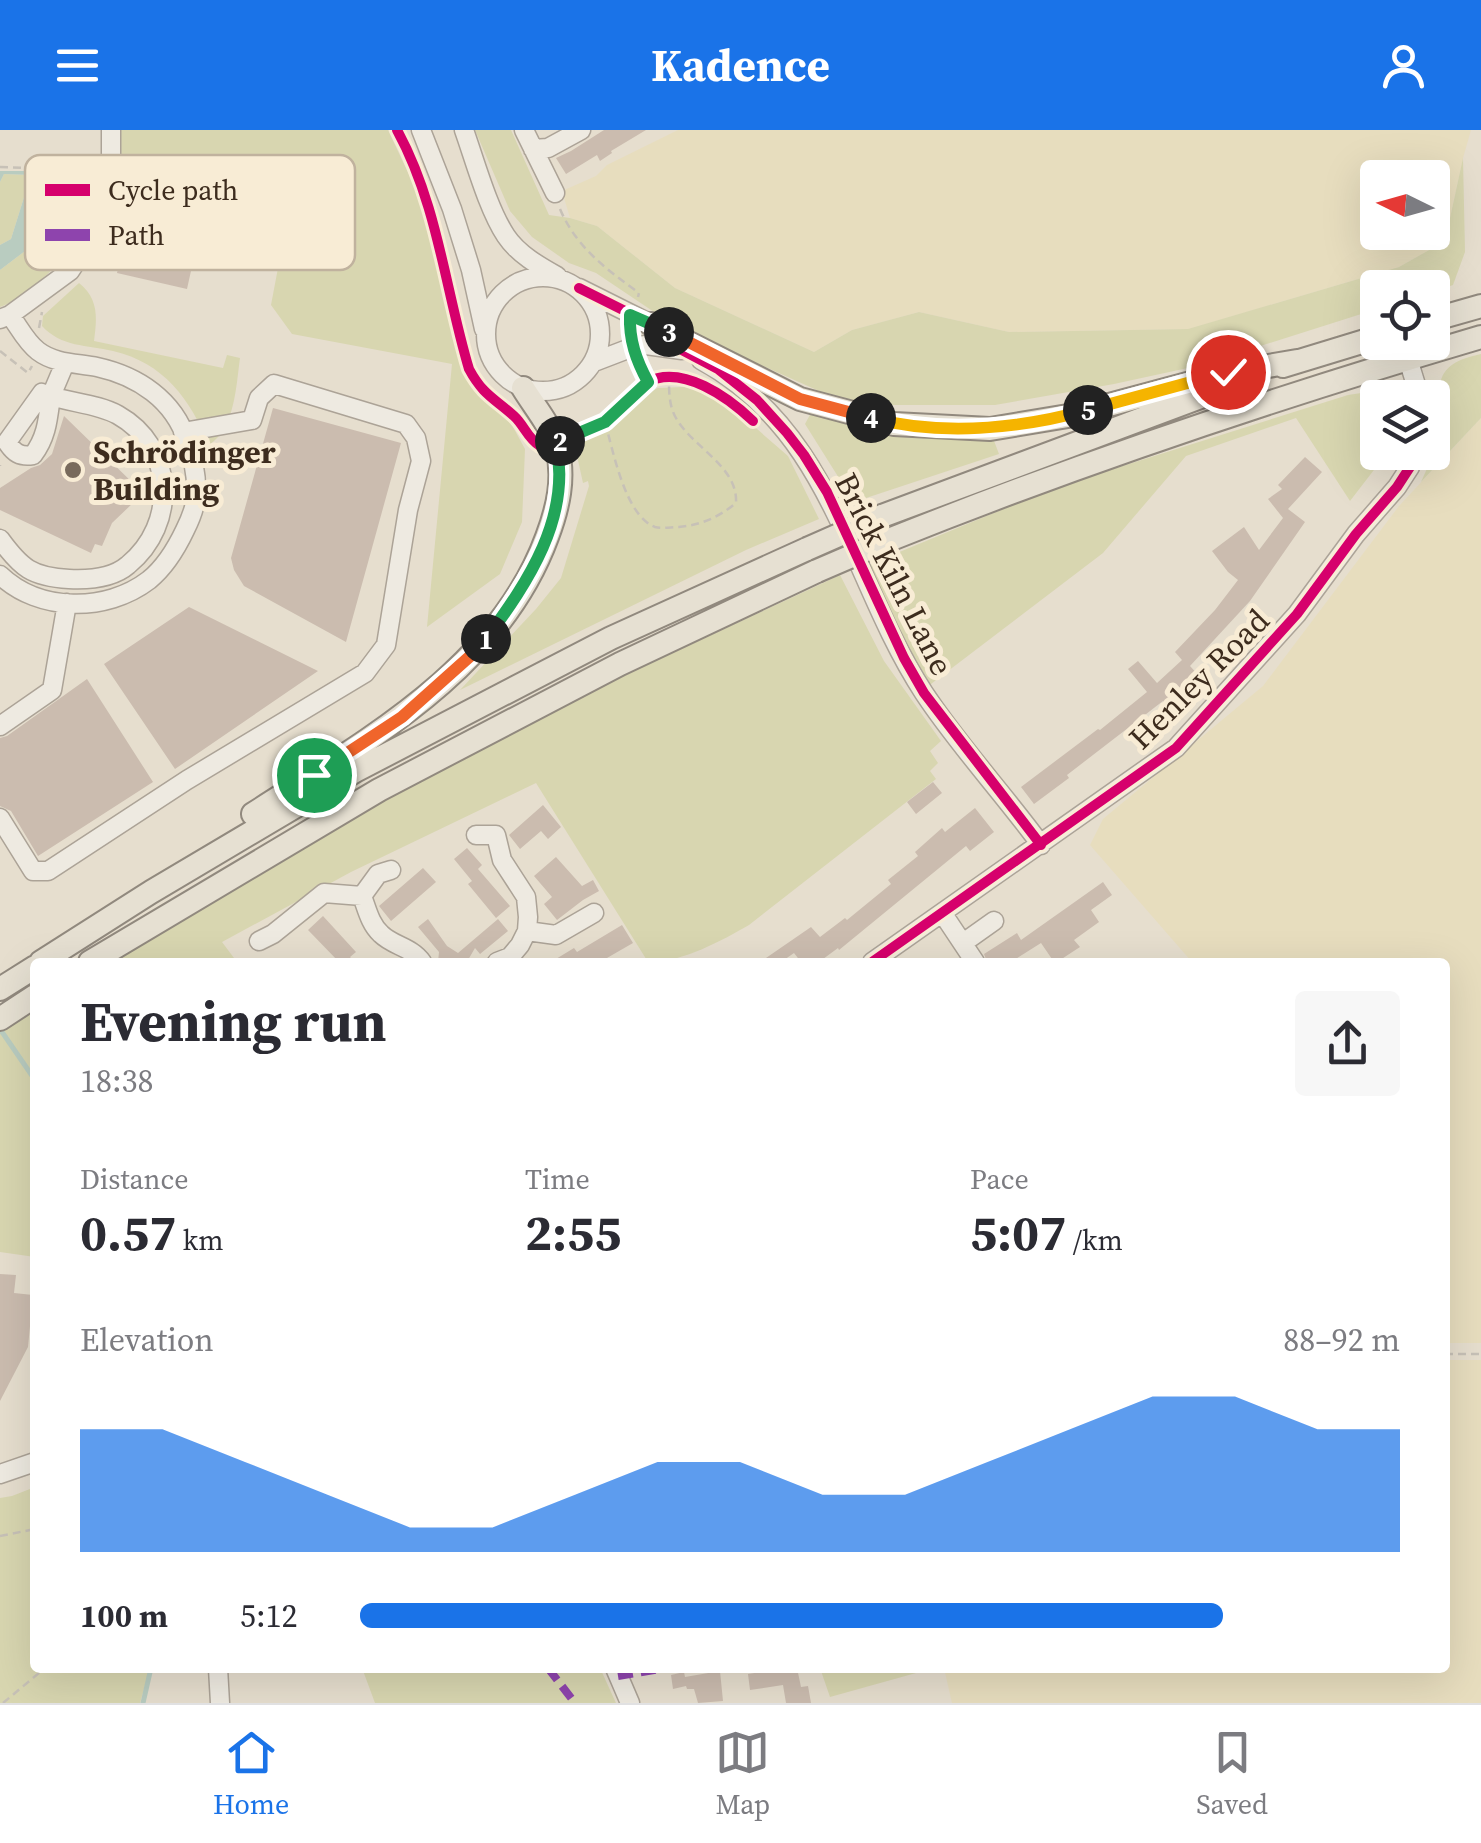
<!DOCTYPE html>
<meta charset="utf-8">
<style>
:root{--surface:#fff;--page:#f7f7f7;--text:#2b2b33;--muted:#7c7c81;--line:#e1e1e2;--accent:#1a73e8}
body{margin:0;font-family:"Source Serif 4",serif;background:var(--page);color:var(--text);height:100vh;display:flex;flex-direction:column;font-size:38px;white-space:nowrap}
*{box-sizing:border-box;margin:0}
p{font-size:32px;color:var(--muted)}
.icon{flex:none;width:55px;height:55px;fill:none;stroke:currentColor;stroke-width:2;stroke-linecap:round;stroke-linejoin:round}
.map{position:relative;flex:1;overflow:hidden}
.panel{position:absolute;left:30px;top:828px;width:1420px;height:715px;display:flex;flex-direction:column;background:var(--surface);border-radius:10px;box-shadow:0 10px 40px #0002}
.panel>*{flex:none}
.needle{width:65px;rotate:275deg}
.tools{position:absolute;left:1360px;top:30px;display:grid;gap:20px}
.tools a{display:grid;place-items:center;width:90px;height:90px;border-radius:10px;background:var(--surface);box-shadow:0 10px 40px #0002;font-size:50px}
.pin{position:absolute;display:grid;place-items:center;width:85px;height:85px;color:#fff;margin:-42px;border:5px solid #fff;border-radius:50%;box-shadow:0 2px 10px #0007}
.km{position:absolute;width:50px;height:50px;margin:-25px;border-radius:50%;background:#222;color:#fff;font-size:28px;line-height:50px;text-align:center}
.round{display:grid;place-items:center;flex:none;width:105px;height:105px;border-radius:10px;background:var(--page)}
.overview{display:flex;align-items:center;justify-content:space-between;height:170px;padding:0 50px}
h1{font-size:55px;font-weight:700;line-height:75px}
.metrics{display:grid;grid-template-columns:repeat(3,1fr);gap:15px;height:170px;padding:10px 50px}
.metrics div{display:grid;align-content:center}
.metrics b{font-size:50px;font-weight:700}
.metrics small{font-size:28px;font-weight:400}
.metrics p{font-size:28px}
.chart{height:280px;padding:20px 50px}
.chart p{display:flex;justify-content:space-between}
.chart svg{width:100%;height:180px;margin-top:10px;fill:var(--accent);opacity:.7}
ul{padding:0 50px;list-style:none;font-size:32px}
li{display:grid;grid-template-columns:160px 120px 1fr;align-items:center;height:75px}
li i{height:25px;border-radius:12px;background:var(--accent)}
header{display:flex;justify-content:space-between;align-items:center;height:130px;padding:0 50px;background:var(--accent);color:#fff;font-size:45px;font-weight:700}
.tab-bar{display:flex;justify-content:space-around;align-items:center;height:140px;border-top:2px solid var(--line);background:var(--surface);font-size:28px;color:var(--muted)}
.tab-bar a{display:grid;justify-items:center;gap:5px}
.tab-bar .on{color:var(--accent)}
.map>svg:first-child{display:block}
.farmland{fill:#e7ddbe;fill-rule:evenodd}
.green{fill:#d8d6b0}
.water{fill:#b9ccc0}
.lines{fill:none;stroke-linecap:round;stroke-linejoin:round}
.stream{stroke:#b9ccc0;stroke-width:5}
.building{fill:#cbbcaf}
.minor-casing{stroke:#aca397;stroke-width:21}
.major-casing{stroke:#91897e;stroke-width:26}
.path{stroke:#c7c1b7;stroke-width:2.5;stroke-dasharray:8 5;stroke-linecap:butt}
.minor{stroke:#eeeae1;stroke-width:18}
.major{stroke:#e6e0d2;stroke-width:22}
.major-bridge-casing{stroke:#91897e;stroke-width:26;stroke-linecap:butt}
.major-bridge{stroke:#e6e0d2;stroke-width:22}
.quiet{stroke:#8e44ad;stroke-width:8;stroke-dasharray:15 8;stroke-linecap:butt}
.cycleway-casing{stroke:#f8ecd5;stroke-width:16}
.cycleway{stroke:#d6006c;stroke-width:10}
.split-1-casing{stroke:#fff;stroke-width:20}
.split-2-casing{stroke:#fff;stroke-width:20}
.split-3-casing{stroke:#fff;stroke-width:20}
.split-4-casing{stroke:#fff;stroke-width:20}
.split-5-casing{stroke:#fff;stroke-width:20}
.split-6-casing{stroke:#fff;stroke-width:20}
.split-1{stroke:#f0652b;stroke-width:12}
.split-2{stroke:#22a559;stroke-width:12}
.split-3{stroke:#22a559;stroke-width:12}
.split-4{stroke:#f0652b;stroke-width:12}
.split-5{stroke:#f5b400;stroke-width:12}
.split-6{stroke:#f5b400;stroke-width:12}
.poi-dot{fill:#786a5c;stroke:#f8ecd5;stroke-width:4}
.labels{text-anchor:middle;stroke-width:10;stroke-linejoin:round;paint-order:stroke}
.poi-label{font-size:32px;font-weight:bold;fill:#3d2c1e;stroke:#f8ecd5;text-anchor:start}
.street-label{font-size:32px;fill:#3d2c1e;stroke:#f8ecd5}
.key{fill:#f8ecd5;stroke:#c0b29e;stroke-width:2.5}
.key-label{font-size:28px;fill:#3d2c1e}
</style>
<header><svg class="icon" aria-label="menu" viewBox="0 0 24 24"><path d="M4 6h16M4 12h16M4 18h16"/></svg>Kadence<svg class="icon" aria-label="person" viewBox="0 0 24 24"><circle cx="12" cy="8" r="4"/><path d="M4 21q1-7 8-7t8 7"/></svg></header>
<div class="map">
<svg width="1481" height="1573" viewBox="0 0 1481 1573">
<rect width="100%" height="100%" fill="#e6dece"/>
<!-- farmland -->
<path class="farmland" d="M678,0H1471L1463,28L1445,111L1399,137L1189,199L1009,202L919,182L852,200L814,222L675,158L597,96L570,88L562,61L596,46L607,35ZM1378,48H1432V102H1378Z
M1481,288V1213H1445V832H1192L1090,715L1103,689L1263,556L1399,376Z
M1445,1230H1481V1573H952L944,1538H1445Z"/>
<!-- green -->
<path class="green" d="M119,0H388L413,53L445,153L462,234L479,265L507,286L525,319L522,392L500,444L427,497L452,234L292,204L271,175L292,64L215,48L212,58L121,40Z
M475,0H511L549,85L570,88L597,96L675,158L814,222L852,200L919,182L1009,202L1188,199L1399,137L1445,111L1463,28L1465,122L1453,155L1433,162L1432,158H1378L1377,179L1197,236L1114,254L995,275H867L828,265L736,224L660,186L596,143L569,133L532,107L510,81Z
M4,44L31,45L11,109L0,115V52Z
M78,46L99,50C98,66 90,89 82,103C67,128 28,167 0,177V140L25,121L38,101L45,73Z
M79,153C99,169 97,188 94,211L223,238L227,225L240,228C236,257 235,298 209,315C190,269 164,233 113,221C87,215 61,217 42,196L43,186Z
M1481,224V288L1421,352C1430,332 1440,312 1442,290C1443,281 1441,274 1440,265C1437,237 1458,229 1481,224Z
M683,257L711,259L788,326L819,389L746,420L460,560L536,479L561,448L589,356L588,351L583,353L574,312L629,277L637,268L658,258Z
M1387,259L1395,267L1378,268V322L1387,323L1350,371L1296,288L1186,326L1103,423L927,557L868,435L1059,356L1348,265Z
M812,281L991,303L999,324L854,372L805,294Z
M840,445L884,531L941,611L930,621L938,633L930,641L936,649L749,795C721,811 681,833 648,832L536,653L351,742L222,812L237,832H111C258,740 411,653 566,574C656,529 749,488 840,445Z
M35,880V1127L0,1122V903Z
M35,1357V1538H150L140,1573H0V1368L12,1366Z
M362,1538H600L616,1573H375Z
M820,1538H934L830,1567Z"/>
<!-- water -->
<path class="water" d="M0,41H49L78,46L45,73L38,101L25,121L0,140V115L11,109L31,45L4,44L0,52Z"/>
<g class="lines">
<!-- stream -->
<path class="stream" d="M0,899L35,950
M143,1573L151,1538"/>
</g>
<!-- building -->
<path class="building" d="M604,0H646L611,21L612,23L600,31L597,25L566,44L556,28L571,21Z
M136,58L206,73L187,159L117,143Z
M273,278L401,313L346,512L244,456L234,440L231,428Z
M64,286L137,357L129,367L134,372L112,393L102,416L95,414L91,423L0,380V358L31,338L40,335L52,324Z
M1305,327L1322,342L1288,379L1305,392L1250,471L1190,536L1200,547L1167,577L1163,571L1067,645L1069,648L1034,674L1021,657L1098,599L1100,600L1147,562L1128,539L1138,531L1157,553L1182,530L1175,522L1215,480L1238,450L1228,442L1212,421L1244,397L1259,420L1283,388L1268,369L1282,359L1278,355Z
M189,477L318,541L175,639L104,534Z
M87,549L153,652L38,726L11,681L0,676V608L7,606Z
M933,652L942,663L916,684L907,672Z
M543,675L561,697L548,709L541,701L520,719L509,705Z
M975,678L994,702L970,721L966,716L839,820L838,818L819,832H801L794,823L781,832H760L811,797L820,807L845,788L847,790L891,754L888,750L918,726L915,722L942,698L945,702Z
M467,718L482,735L478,739L510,776L496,788L468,754L472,751L454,729Z
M556,727L582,756L593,750L599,761L583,770L557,790L544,774L552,767L534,746Z
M423,738L436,752L391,791L379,776Z
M1103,752L1112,765L1091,780L1099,792L1074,810L1080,817L1057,832H1054L1041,813L1011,832H987L984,824L1017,803L1021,810Z
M323,786L356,822L350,827L354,832H339L308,800Z
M428,789L447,816L458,823L498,789L508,801L480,824L475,818L468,830L472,832H438L439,822L418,797Z
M622,795L633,813L600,832H551L574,818L577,822Z
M0,1144L16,1145L14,1163L33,1165L28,1217L0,1271Z
M780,1538H797L801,1557L808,1556L811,1573H786L783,1555L750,1560L748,1544L780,1539Z
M720,1541L723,1571L698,1573L694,1559H687L686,1556L673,1559L671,1545L684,1542L685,1547Z"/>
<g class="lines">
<defs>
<path id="minor" d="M421,0L452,79L471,140L484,199
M464,0C475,31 488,79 506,106C518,124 539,136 557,146
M524,0L555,63
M533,19L548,18L581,0
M486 204a57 57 0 1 1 114 0a57 57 0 1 1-114 0Z
M579,158L651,194L660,201
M0,189L10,185L70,141L101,94L111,55V0
M1408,229L1420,268
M701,230C834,302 849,448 924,563C959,616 1003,663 1041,715
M594,232L633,217L646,215L682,220
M42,263L51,266C48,288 47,307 33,325C20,327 14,323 7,312Z
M0,409C21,438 32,447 69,449C89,450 113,448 128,435C178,394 175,317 118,285C98,274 72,273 51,266L65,233
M0,445C39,482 106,483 149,450C165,437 176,419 185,400C190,390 196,376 196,364C197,347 193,328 187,311C174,270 138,246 97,237C77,233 55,234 38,221C26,212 19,197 10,185
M0,596L52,560L67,473
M0,688L33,741H48L187,650L365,543L386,515L408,380L421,331L416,308L406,294L274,254L259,268L252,290L183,302
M476,705H496L502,730L526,767L528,787L527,801L520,815L510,827L497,832
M362,766L378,744L391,740
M943,784L975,832
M527,801L556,805L594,783
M259,811L273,804L324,763L362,766C367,779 370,794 381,804C393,816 412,817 422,832
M963,813L994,791
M872,832L1176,618L1297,484L1356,404L1397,357L1410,337L1415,322
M0,1344L35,1332
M218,1538L220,1573
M615,1538L630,1573"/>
<path id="major" d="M1432,190L1481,176
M651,194L800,269L894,294L990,299L1068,286L1228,243L1297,231
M1283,236L1378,207
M882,386L1230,256
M889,410C1083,332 1281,266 1481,207
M253,684C366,611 498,540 547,407C558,378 565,348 557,317C551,296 534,276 523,258
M41,832L151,762L355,641L611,508L807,419
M90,832L379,660L620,534L817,441
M0,859L35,837
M0,889L35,866"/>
</defs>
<!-- minor casing -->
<use href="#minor" class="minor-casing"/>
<!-- major casing -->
<use href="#major" class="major-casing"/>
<!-- path -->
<path class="path" d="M0,37L51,39L93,44
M560,79C576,117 606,139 639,163L638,167
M39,198L42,182
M0,221L28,243L32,236
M605,292C613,320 625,386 655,397C662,399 671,397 679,397C701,395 719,387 736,373C738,336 693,318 676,288C669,276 669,262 669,248
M0,335V336
M1445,1224H1481
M0,1406L35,1399
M3,1573L45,1538"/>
<!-- minor -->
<use href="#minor" class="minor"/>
<!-- major -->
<use href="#major" class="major"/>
<defs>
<path id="major-bridge" d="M807,419L882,386
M817,441L889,410"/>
</defs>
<!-- major-bridge casing -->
<use href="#major-bridge" class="major-bridge-casing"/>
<!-- major-bridge -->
<use href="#major-bridge" class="major-bridge"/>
<!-- quiet -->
<path class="quiet" d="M548,1538L575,1573
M618,1546L666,1538"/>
<defs>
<path id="cycleway" d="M397,0C438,75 445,159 469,239C483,265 494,268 514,286C524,295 528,309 540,316C569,310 597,300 619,280C628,272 636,258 647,252C683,234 729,268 753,291
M579,158L651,194L682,220L718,239L757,270L787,303L804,325L827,362L904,528L924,563L1041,715
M872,832L1176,618L1297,484L1356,404L1397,357L1410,337L1415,322"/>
</defs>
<!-- cycleway casing -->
<use href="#cycleway" class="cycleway-casing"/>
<!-- cycleway -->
<use href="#cycleway" class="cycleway"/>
</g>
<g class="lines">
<defs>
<path id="split-1" d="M314,645L402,587L477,520L486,509"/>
<path id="split-2" d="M486,509C528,452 572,387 556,313L560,311"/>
<path id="split-3" d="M560,311L605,292L648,252C636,230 629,210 630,185L669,202"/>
<path id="split-4" d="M669,202L800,269L871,288"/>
<path id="split-5" d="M871,288C941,306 1018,299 1088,280"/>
<path id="split-6" d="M1088,280L1228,242"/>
</defs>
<!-- split-1 casing -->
<use href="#split-1" class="split-1-casing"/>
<!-- split-2 casing -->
<use href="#split-2" class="split-2-casing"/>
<!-- split-3 casing -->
<use href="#split-3" class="split-3-casing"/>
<!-- split-4 casing -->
<use href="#split-4" class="split-4-casing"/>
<!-- split-5 casing -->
<use href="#split-5" class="split-5-casing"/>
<!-- split-6 casing -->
<use href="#split-6" class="split-6-casing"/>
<!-- split-1 -->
<use href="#split-1" class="split-1"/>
<!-- split-2 -->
<use href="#split-2" class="split-2"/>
<!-- split-3 -->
<use href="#split-3" class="split-3"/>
<!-- split-4 -->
<use href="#split-4" class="split-4"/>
<!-- split-5 -->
<use href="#split-5" class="split-5"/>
<!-- split-6 -->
<use href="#split-6" class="split-6"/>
</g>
<!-- markers -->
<circle class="poi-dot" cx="73" cy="340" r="10"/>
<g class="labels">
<!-- poi labels -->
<g class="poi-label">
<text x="93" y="333">Schrödinger<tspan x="93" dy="37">Building</tspan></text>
</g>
<!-- street labels -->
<g class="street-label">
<text transform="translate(894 444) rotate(63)" y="11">Brick Kiln Lane</text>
<text transform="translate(1199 549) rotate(-45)" y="11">Henley Road</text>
</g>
</g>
<!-- legend -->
<rect x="25" y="25" width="330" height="115" rx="15" class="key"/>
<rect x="45" y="54" width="45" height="12" fill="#d6006c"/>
<rect x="45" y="99" width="45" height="12" fill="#8e44ad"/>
<g class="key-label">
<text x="108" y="70">Cycle path</text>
<text x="108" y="115">Path</text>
</g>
</svg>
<div class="tools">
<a><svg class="needle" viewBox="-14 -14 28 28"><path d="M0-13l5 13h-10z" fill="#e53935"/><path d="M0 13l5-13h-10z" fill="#7c7c81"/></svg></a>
<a><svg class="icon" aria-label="locate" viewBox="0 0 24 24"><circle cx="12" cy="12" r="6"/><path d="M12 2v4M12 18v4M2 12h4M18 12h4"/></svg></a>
<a><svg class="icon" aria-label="layers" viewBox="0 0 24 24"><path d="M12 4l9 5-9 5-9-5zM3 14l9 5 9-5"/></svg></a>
</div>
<div class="pin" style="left:314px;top:645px;background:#1e9e55"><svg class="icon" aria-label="arrive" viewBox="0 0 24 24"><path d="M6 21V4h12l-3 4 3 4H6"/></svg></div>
<div class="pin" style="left:1228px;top:242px;background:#d93025"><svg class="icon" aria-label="check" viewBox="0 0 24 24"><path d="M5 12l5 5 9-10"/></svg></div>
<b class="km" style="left:486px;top:509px">1</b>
<b class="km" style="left:560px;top:311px">2</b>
<b class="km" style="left:669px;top:202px">3</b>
<b class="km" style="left:871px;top:288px">4</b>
<b class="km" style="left:1088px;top:280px">5</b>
<section class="panel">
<div class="overview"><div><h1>Evening run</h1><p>18:38</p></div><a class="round"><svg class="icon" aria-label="share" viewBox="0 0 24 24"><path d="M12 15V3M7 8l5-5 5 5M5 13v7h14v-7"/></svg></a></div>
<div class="metrics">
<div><p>Distance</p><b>0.57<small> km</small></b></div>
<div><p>Time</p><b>2:55</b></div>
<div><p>Pace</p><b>5:07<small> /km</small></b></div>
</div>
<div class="chart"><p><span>Elevation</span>88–92 m</p>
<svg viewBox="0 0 160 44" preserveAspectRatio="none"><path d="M0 44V14L10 14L20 22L30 30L40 38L50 38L60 30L70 22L80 22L90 30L100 30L110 22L120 14L130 6L140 6L150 14L160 14V44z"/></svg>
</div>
<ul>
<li><b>100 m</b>5:12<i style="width:83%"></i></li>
</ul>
</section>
</div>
<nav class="tab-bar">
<a class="on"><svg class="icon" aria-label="home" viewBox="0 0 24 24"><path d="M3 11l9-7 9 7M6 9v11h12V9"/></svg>Home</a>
<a><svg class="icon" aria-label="map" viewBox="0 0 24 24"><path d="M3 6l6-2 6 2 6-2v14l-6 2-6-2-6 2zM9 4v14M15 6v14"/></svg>Map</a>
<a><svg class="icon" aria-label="saved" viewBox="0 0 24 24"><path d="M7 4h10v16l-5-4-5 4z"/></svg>Saved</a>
</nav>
